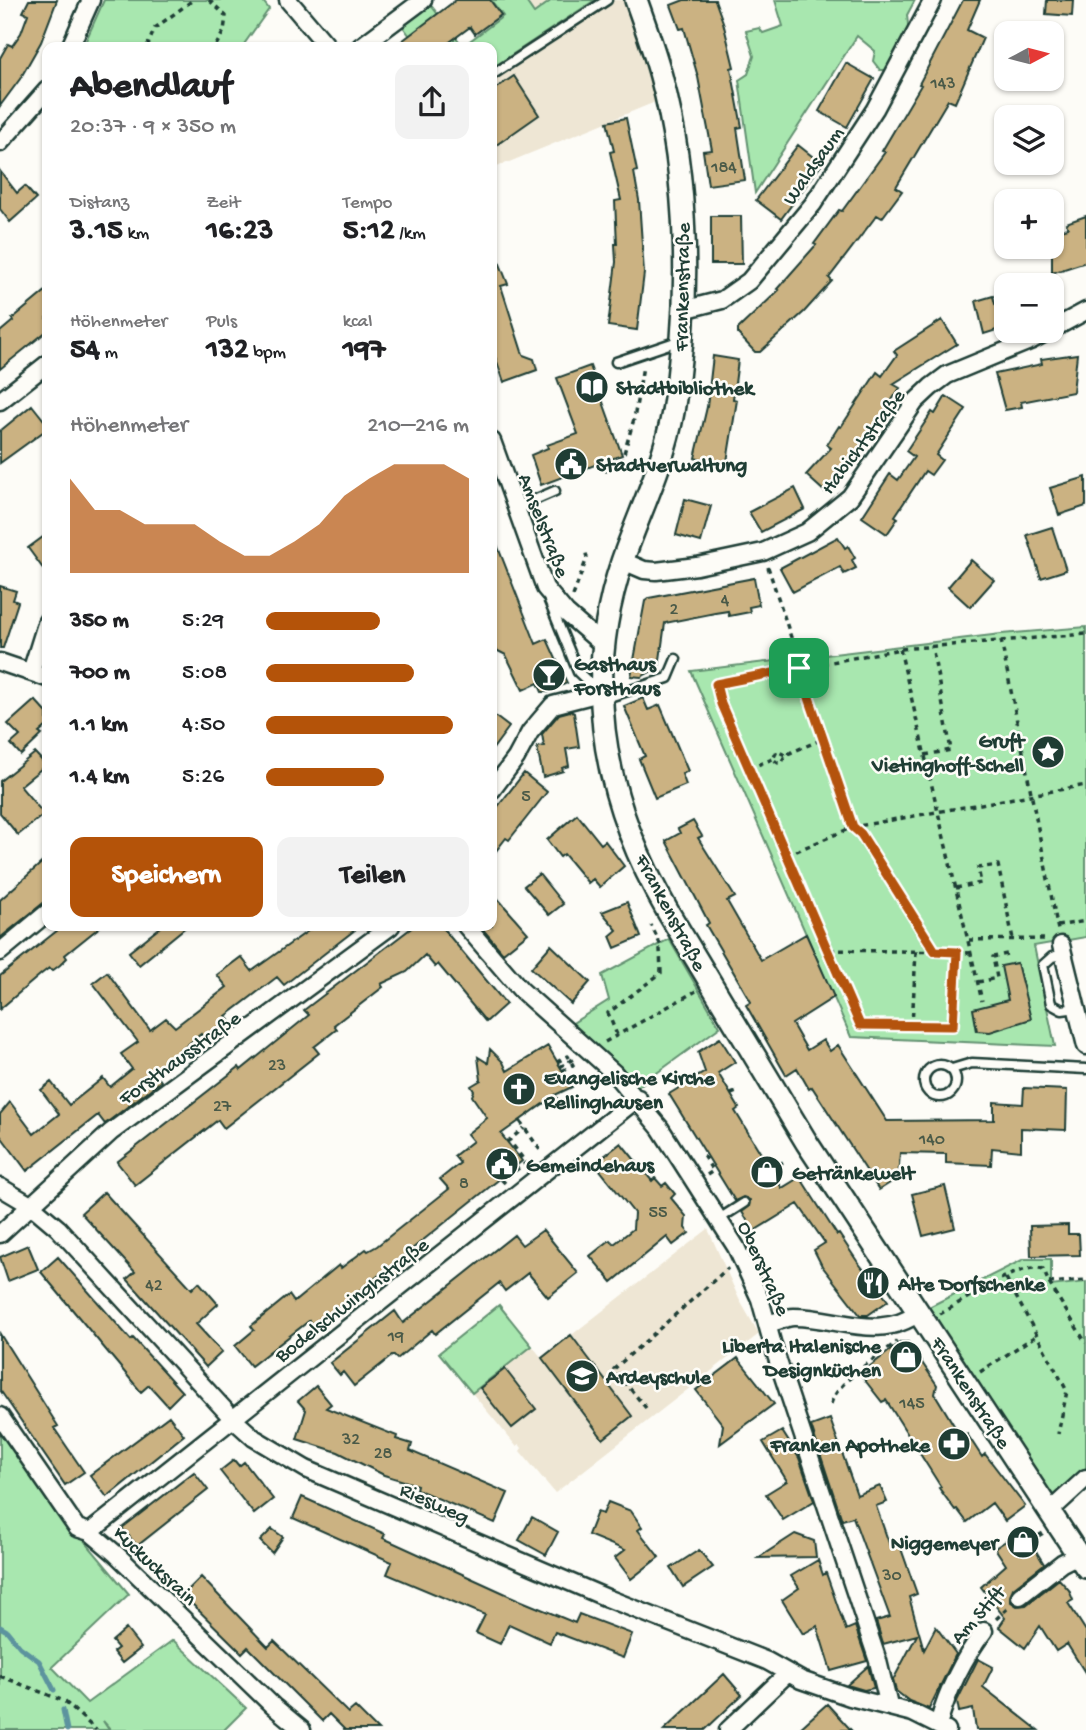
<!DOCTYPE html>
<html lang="de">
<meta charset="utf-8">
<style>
:root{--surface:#fff;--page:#f2f2f2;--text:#202124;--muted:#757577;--accent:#b45309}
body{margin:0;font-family:"Gochi Hand",sans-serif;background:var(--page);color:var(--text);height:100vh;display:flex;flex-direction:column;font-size:26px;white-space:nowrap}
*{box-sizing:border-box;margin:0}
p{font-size:23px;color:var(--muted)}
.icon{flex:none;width:38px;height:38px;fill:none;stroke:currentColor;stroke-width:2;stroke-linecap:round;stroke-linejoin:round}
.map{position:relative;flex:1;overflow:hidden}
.panel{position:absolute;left:42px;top:42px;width:455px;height:889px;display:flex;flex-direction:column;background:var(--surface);border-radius:14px;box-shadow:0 2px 5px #0004}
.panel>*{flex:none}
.needle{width:46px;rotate:83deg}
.controls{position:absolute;left:994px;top:21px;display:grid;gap:14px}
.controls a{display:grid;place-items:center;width:70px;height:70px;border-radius:14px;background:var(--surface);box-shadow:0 2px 5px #0004;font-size:35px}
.pin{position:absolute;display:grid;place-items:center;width:60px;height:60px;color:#fff;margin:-30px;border-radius:14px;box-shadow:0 4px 10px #0006}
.round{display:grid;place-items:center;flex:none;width:74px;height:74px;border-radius:14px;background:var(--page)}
.overview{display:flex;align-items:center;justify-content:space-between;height:119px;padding:0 28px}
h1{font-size:38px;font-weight:800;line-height:52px}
.stats{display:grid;grid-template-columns:repeat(3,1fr);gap:10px;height:119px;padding:7px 28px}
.stats div{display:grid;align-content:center}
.stats b{font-size:30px;font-weight:800}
.stats small{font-size:19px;font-weight:400}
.stats p{font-size:19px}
.chart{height:196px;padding:14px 28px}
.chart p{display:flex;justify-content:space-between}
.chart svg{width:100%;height:126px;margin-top:7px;fill:var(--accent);opacity:.7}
.cta{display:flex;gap:14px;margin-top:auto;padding:14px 28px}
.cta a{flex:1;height:80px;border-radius:14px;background:var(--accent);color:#fff;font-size:28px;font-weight:800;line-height:80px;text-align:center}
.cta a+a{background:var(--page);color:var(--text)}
ul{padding:0 28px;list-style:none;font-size:23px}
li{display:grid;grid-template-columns:112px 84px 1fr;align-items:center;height:52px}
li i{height:18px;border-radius:9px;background:var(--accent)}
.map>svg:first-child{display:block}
.built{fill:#eee6d4}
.green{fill:#a8e7af;stroke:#649272;stroke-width:2}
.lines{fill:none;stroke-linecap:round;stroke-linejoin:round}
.stream{stroke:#5c939e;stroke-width:5}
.building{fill:#cbb282;stroke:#1f3d34;stroke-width:2}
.service-casing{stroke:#1f3d34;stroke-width:13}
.minor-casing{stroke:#1f3d34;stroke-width:21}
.secondary-casing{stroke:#1f3d34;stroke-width:26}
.path{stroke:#1f3d34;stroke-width:3.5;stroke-dasharray:5 5;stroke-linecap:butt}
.service{stroke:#fdfcf7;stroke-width:8}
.minor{stroke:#fdfcf7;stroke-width:16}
.secondary{stroke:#fdfcf7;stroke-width:21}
.route-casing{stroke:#fff;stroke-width:14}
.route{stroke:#b45309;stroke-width:9}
.labels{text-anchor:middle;stroke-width:5;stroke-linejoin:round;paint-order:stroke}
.number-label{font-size:18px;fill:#4a5a48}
.street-label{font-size:21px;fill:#1f3d34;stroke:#fdfcf7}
.poi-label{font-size:21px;font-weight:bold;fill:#1f3d34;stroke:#fdfcf7;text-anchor:start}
</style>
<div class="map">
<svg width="1086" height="1730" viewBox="0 0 1086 1730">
<rect width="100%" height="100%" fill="#fdfcf7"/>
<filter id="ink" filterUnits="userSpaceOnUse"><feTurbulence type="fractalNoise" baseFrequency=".0143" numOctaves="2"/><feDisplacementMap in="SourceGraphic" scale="14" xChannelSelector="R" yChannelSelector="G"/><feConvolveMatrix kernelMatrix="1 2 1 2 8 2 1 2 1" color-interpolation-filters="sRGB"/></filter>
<g filter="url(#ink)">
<!-- built -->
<path class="built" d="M516,0H636L665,98L492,169V68L541,36Z
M708,1229L739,1299L759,1334L555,1493L520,1451L522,1448L519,1444L516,1446L439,1353L499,1305L542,1358Z"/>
<!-- green -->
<path class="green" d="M104,0H262L269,9L242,47H83Z
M491,0H525L534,13L552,0H595L492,68V47H418L401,24L429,3L463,46L503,16Z
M775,0H915L907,15L909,34L888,70H880L873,61L875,51L857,36L755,193L739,80L748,74L754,56L746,31L759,28L763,33L783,26Z
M1086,627V937L1034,946L1055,1046L851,1037L691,671L1001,634Z
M669,939L720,1027L632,1091L565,1028L609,1000L602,975Z
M1024,1259H1051V1286L1086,1282V1478L1050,1510L921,1311Z
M499,1305L532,1346L472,1393L439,1353Z
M0,1430L37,1484L129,1594L52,1667L87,1703L173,1640L246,1708L224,1730H111L103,1721L109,1730H0Z"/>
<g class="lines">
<!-- stream -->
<path class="stream" d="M0,1627L7,1631L20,1647L39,1661L54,1690
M63,1710L67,1730"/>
</g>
<!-- building -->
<path class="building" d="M29,0H57L41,42L20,79L0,106V58L8,44L12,46L21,33L28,14L23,12Z
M456,0H490L501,15L475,34L470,27L443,47H394Z
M684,0H715L723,22L734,67L731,68L742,127L737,128L745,180L708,185L703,151L712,150L698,77L684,28L680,29L671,5Z
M963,0H980L967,30L983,38L955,103L948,100L896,187L902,191L882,218L877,215L829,278L832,281L804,312L760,352H755L738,334V329L779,290L777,289L816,245L814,244L839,210L842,211L885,152L882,151L921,85L919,84Z
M1047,0H1073L1072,16L1046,14Z
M846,63L874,79L847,127L819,111Z
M514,76L539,115L492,148V91Z
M626,118L637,171L634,172L639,200L644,273L637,330L608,326L616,262L615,244H617L615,201L621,200L610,152L614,151L607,122Z
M798,145L822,164L781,219L756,200Z
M0,171L17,193L25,186L36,199L10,222L0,209Z
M711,216H741L742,264H711Z
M1086,216V262L1052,273V243L1057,242L1054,232L1068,228L1066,223Z
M492,244L508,284L501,286L523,355L534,359L537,370L504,382L496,359L492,361Z
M47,290V331L0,369V332L13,321L12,319Z
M993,296L995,304L1006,300V327L984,334L976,301Z
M942,320L957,344L893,384L900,388L845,470L825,492L806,475L831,448L827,445L839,426L841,427L877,372L882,376L897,355L894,351Z
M1077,354L1073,392L1021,402L1022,407L1005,410L995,374L1042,364L1041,359Z
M713,356L738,360L733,399L737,400L726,468L695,458L707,407Z
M590,366L622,455L541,485L531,455L548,448L547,445L578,434L557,378Z
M946,396L966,409L936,455L942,460L931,475L925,471L895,516L898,518L887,534L862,517L890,474L898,480L914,457L906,451L932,412L935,414Z
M32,405L47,424V429L0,463V431Z
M1086,477V506L1059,515L1050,488Z
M795,488L805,509L761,532L749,512Z
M685,499L711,506L701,542L676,535Z
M1052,527L1066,570L1041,578L1027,535Z
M492,532L536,644L547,639L567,683L548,692H542L538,683L523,690L506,655L496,650L492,637Z
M47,534V574L28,548Z
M838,537L845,548L848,546L855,558L852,560L856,568L844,574L840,567L793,592L780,568Z
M971,560L994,580L970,607L948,587Z
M754,578L759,605L749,607L750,612L729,616L728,611L715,613L665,623L659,667L641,677L631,676L645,601L649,598Z
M0,586L16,591L13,600L18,602L3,648H0Z
M643,698L648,710L660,705L688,771L682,774L686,785L655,798L639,759L645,756L624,706Z
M35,700L47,713V726L39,733L42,735L21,755L11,744L20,736L8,724Z
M570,711L574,713L579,747L566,749L569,766L562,768L563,771L543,777L537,747L544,746L542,734L559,714Z
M492,714L509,727L492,750Z
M35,753L46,765L20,786L44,814L18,835L0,813V781Z
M524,773L547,792L509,840L506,838L492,856V814Z
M577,814L601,844L605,841L624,866L600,887L593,879L588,883L564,854L560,857L547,840Z
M693,821L702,836L698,838L735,897L727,901L761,960L806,934L834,997L792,1024L807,1050L823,1040L830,1051L838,1045L887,1121L994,1120V1102L1023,1104L1024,1088L1067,1090L1066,1130L1021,1128V1151L992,1148L991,1165L946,1163V1154L900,1153L898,1178L879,1190L812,1087L809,1089L797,1068L786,1075L746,1005L751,1002L706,925L709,923L666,841L680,833L678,829Z
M47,858V900L0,938V900Z
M539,874L563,904L549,915L524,886Z
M492,892L528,933L503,953L480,926H492Z
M627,902L641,937L615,948L610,936L617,930L602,912Z
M63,926H101L65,955L67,958L60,965L52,971L49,968L40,975L0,1009V976Z
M162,926H187L139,965L129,952Z
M315,926H360L284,985L277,977L226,1016L233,1026L209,1044L201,1034L154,1072L161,1081L105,1124L98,1115L27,1171L0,1135V1114L10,1102L34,1134L59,1114L41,1090L51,1082L69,1105L103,1078L110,1087L132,1069L121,1054L138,1042L93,983L107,972L150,1030L166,1018L175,1027L227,987L217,975L241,957L252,971Z
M414,926H441L506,1004L486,1022L438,964L435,967L425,955L407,972L381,984L383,987L334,1025L337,1029L314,1047L319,1053L271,1091L224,1128L218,1120L135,1185L117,1162L239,1067L241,1070L309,1015L304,1010Z
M551,945L590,982L571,1004L531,968Z
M1017,963L1031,1019L990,1032L977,1031L973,1009L1008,1000L1001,966Z
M720,1038L735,1062L718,1073L739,1108L735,1111L782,1188L800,1177L837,1235L839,1234L857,1261L888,1301L868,1315H860L822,1266L814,1250L825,1243L798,1204L754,1231L742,1212L749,1207L750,1200L743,1197L735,1201L669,1094L705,1072L698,1052Z
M548,1046L572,1087L555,1095L557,1098L543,1104L501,1134L522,1161L392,1265L400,1273L392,1279L383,1272L314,1327L309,1321L251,1366L235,1346L254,1330L251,1326L289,1295L294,1302L339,1265L341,1268L366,1249L368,1251L377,1246L449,1189L440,1179L460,1163L454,1156L473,1141L467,1134L487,1118L472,1096L474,1091L471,1086L481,1080L478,1057L488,1063L490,1049L503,1062L507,1071Z
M621,1143L652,1181L655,1178L662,1186L666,1183L675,1194L671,1198L686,1216L685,1228L689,1233L673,1245L667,1237L612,1282L590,1256L610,1240L614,1244L633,1229L634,1213L600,1170L603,1167L598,1161Z
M945,1186L955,1228L923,1236L912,1194Z
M104,1192L192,1289L199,1282L218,1304L196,1324L222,1352L206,1367L127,1279L135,1272L81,1213Z
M1068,1225V1234H1079L1080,1255L1031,1256L1030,1226Z
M543,1230L578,1273L548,1297L528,1273L505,1291L499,1283L435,1334L432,1330L397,1359L393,1355L354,1386L343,1372L340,1375L330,1363L395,1311L403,1323L514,1235L522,1245Z
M28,1245L38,1269L8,1281L0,1257Z
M58,1257L131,1340L133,1338L182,1392L168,1406L149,1385L141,1392L41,1272Z
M0,1334L58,1426L54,1428L84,1472L65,1485L0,1390Z
M571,1335L632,1416L603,1439L542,1358Z
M901,1342H908L937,1385L935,1394L958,1432L967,1434L982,1457L985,1454L1025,1506L1005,1521L992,1503L967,1522L957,1509L955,1510L939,1488L941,1487L886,1400L882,1402L860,1374Z
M738,1358L774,1404L720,1444L723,1425L696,1390Z
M505,1369L536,1409L512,1428L480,1388Z
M316,1386L331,1404L326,1408L397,1436L396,1439L412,1444L410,1451L508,1493L495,1523L416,1489L417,1485L384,1475L338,1452L297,1439L306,1410L298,1401Z
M169,1416L184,1435L107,1497L90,1475Z
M830,1419L857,1495L880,1486L887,1502L876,1506L890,1546L899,1543L917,1594L909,1597L924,1650L936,1627L956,1654L929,1709L909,1701L896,1691L893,1680L917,1635L883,1644L876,1621L890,1617L853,1517L842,1520L811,1426Z
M782,1431L799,1458L814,1501L783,1520L766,1494L787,1481L763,1442Z
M234,1460L239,1466L244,1462L273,1499L254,1514L220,1471Z
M194,1472L208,1490L137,1546L122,1528Z
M302,1497L385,1534L383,1538L517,1599L575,1623L579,1614L632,1634L623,1658L555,1632L550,1643L509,1624L500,1644L476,1633L485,1615L387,1574L392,1562L293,1518Z
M608,1502L631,1511L642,1527L638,1530L659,1557L631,1579L615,1558L625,1550L588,1535L597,1512L603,1514Z
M532,1517L558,1532L546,1555L519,1540Z
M272,1529L283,1537L272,1553L260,1541Z
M1023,1530L1044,1564L1013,1588L1010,1597L1011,1602L1017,1606L1026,1605L1059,1579L1069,1590L1073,1600L1068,1603L1086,1631V1674L1067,1644L1056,1651L1040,1626L1025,1648L999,1627L1005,1618L981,1587L1006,1565L995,1548Z
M795,1534L814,1541L816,1557L758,1558Z
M699,1550L713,1567L683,1587L671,1568Z
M818,1560L823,1575L826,1573L846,1630L855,1626L867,1661L831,1671L817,1626L803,1634L782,1600L799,1588L791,1576Z
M201,1577L268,1647L274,1641L348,1713L355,1707L378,1730H345L329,1714L322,1721L248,1647L242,1653L183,1595Z
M126,1629L141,1648L122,1663L113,1652L118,1648L112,1641Z
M978,1659L993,1667L983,1687L1038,1730H976L973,1709L959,1712L957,1701Z
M868,1666L874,1688L864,1690L847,1685Z
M724,1674L742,1695L726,1710L705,1730H664Z
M827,1704L851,1730H798Z"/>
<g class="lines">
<defs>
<path id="service" d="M492,75L607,0
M616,362L681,340
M516,508L555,491
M549,601L578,672L599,692
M603,699L668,678L676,659
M1064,954L1052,957L1043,965L1051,1004L1062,1010L1077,1008
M924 1081a16 16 0 1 1 32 0a16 16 0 1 1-32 0Z
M952,1069L972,1063L1086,1069
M719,1219L744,1203"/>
<path id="minor" d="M288,0L328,47
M70,47L91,0
M360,47L423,0
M0,143L47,90
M683,310L722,300L749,281L813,204L875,109L933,0
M0,401L47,364
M492,441L545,588L566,613L602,644
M623,561L644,570L656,571L697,566L763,552L807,532L850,497L915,402L931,387L947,375L1032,340L1086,311
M0,662L47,678
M31,672L47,621
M492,790L516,758L530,732L553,705L600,693
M466,926L521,990L614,1073L660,1128L736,1247L760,1299L774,1349L878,1661L889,1706
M1061,945L1086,1046
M0,952L47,913
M0,1187L32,1206L58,1228L233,1419L254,1438L306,1469L607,1598L767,1661L801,1680L850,1697L913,1713L947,1730
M0,1234L111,1132L391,926
M768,1324C776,1322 786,1317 794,1317C839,1317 879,1342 920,1312
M0,1416L77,1528L90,1532L116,1554L273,1706L302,1730
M1050,1511L1086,1478
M90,1532L638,1098
M1020,1596L1062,1563L1078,1555
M938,1725C948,1689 962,1660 984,1631
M728,1730L788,1673"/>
<path id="secondary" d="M636,0C645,25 654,50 661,76C689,179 691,306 673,412C664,464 639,513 622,562C581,685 604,802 668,912L807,1143L1086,1567"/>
</defs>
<!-- service casing -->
<use href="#service" class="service-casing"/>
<!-- minor casing -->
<use href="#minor" class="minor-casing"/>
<!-- secondary casing -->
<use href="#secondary" class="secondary-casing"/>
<!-- path -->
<path class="path" d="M209,0L226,16L224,31L215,47
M147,47L155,28L193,0
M605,471L620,467L634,419L643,366
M768,567L853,827L861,834L935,951
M573,596L587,558L585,549
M1001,640L1058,930
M900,649L982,1001
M785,755L777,751L773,759L778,763H782L785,755L823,739
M925,755L951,750L932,646
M749,768L773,759
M787,855L853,827L1086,785
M956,888L981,883L978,868L998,865L1013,939
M1057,926L1086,921
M969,940L1047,939
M830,950L957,952
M971,953L957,952L953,1026L860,1025L721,704L716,684L900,649L1086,634
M978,982L997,978L993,957L1007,954
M912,1026L916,951
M617,1035L608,1013L661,973L660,949L662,948L651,925
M605,1042L696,991
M557,1062L568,1056L573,1065L562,1071
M560,1067L573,1059
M731,1094L739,1091
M520,1121L542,1153
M507,1142L524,1128
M770,1169L783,1162
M707,1175L713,1171L704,1157L707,1155
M505,1183L502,1180L526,1163L509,1140
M1006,1278L1067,1391L1058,1434
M1049,1283L1086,1280
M940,1314C963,1302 1019,1261 1043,1269L1049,1283L1086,1343
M980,1372L1037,1335
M831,1404C837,1381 878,1357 897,1342
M646,1408L614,1369L728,1268
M1030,1541L1043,1533
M996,1619L1008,1608
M0,1676L64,1701L96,1730"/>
<!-- service -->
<use href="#service" class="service"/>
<!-- minor -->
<use href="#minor" class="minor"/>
<!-- secondary -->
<use href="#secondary" class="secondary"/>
</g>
</g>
<g class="lines" filter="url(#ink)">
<defs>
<path id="route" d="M799,668L853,827L861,834L935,951L957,952L953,1026L860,1025L721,704L716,684Z"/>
</defs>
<!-- route casing -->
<use href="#route" class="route-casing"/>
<!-- route -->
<use href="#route" class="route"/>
</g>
<!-- icons -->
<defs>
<symbol id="library-disc" viewBox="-11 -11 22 22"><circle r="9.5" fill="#1f3d34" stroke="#fdfcf7"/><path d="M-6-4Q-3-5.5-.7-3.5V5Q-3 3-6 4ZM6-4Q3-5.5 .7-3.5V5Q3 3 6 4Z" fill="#fff"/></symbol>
<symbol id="civic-disc" viewBox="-11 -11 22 22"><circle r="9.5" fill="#1f3d34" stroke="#fdfcf7"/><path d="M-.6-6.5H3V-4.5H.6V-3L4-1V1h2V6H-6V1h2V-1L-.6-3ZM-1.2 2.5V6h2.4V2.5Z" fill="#fff"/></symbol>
<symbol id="bar-disc" viewBox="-11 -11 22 22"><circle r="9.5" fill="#1f3d34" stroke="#fdfcf7"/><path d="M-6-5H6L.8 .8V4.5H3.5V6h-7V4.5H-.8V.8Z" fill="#fff"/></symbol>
<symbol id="sight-disc" viewBox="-11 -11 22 22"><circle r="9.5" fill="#1f3d34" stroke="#fdfcf7"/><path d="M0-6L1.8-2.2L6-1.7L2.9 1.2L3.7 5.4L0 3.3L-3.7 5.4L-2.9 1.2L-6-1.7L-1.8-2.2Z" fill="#fff"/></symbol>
<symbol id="church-disc" viewBox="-11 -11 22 22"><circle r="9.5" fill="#1f3d34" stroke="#fdfcf7"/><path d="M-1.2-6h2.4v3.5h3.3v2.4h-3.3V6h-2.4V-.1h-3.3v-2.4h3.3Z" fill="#fff"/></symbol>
<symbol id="shop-disc" viewBox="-11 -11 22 22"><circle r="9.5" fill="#1f3d34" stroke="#fdfcf7"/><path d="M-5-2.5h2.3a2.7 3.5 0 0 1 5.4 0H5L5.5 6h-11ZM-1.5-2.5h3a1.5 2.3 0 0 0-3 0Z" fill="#fff"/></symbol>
<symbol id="restaurant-disc" viewBox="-11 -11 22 22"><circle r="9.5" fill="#1f3d34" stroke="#fdfcf7"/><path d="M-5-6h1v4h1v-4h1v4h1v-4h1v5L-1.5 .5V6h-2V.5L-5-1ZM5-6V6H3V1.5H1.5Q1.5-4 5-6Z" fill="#fff"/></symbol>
<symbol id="school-disc" viewBox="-11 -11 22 22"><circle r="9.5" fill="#1f3d34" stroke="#fdfcf7"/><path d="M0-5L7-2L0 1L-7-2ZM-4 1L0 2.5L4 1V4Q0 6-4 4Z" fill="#fff"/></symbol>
<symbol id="pharmacy-disc" viewBox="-11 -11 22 22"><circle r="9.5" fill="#1f3d34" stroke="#fdfcf7"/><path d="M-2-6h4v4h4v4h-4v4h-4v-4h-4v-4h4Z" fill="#fff"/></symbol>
</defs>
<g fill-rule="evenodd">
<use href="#library-disc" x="573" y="368" width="38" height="38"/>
<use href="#civic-disc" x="552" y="445" width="38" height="38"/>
<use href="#bar-disc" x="530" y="656" width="38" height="38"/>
<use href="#sight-disc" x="1029" y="733" width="38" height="38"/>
<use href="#church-disc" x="500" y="1070" width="38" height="38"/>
<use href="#civic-disc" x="483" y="1145" width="38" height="38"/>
<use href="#shop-disc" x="748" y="1153" width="38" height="38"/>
<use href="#restaurant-disc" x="854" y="1264" width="38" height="38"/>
<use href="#shop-disc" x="887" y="1338" width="38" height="38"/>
<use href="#school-disc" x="563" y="1357" width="38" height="38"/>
<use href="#pharmacy-disc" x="935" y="1425" width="38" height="38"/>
<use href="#shop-disc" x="1004" y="1523" width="38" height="38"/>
</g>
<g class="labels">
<!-- number labels -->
<g class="number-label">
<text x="943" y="88">143</text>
<text x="724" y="172">184</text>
<text x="725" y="605">4</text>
<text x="674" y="614">2</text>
<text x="526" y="801">5</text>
<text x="277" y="1070">23</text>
<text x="222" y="1111">27</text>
<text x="932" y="1144">140</text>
<text x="464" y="1188">8</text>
<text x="658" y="1217">55</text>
<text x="154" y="1290">42</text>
<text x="396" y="1341">19</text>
<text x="912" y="1408">145</text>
<text x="351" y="1444">32</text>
<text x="383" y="1458">28</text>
<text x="892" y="1580">30</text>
</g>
<!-- street labels -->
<g class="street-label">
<text transform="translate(812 165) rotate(-55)" y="7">Waldsaum</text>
<text transform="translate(681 287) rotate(-89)" y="7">Frankenstraße</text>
<text transform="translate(862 441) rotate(-53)" y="7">Habichtstraße</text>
<text transform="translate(545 525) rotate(69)" y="7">Amselstraße</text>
<text transform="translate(672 912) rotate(62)" y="7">Frankenstraße</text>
<text transform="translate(179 1057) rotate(-36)" y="7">Forsthausstraße</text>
<text transform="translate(765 1268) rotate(66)" y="7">Oberstraße</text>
<text transform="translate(351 1299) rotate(-38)" y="7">Bodelschwinghstraße</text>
<text transform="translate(972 1392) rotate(57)" y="7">Frankenstraße</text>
<text transform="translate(435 1502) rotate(24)" y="7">Riesweg</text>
<text transform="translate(156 1565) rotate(43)" y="7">Kuckucksrain</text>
<text transform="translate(977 1614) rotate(-48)" y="7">Am Stift</text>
</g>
<!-- poi labels -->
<g class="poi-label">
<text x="616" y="394">Stadtbibliothek</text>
<text x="596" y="471">Stadtverwaltung</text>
<text x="574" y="670">Gasthaus<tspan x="574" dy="24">Forsthaus</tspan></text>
<text x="1024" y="747" text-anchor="end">Gruft<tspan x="1024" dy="24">Vietinghoff-Schell</tspan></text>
<text x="544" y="1084">Evangelische Kirche<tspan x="544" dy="24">Rellinghausen</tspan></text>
<text x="526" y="1171">Gemeindehaus</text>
<text x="792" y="1179">Getränkewelt</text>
<text x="898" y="1290">Alte Dorfschenke</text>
<text x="881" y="1352" text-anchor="end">Liberta Italenische<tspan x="881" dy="24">Designküchen</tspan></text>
<text x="606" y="1383">Ardeyschule</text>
<text x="930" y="1451" text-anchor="end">Franken Apotheke</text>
<text x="998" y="1549" text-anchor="end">Niggemeyer</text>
</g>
</g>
</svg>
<div class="controls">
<a><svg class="needle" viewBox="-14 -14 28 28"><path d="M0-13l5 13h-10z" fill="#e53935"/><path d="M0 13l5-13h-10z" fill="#757577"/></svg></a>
<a><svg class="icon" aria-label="layers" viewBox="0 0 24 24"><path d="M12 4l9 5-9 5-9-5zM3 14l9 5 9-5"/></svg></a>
<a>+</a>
<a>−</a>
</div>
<div class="pin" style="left:799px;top:668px;background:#1e9e55"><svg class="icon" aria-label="arrive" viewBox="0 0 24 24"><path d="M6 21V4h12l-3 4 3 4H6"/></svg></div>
<section class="panel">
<div class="overview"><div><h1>Abendlauf</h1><p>20:37 · 9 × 350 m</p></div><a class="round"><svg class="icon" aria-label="share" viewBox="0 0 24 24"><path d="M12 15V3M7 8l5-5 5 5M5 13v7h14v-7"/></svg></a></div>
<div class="stats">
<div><p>Distanz</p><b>3.15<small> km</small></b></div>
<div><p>Zeit</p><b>16:23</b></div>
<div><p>Tempo</p><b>5:12<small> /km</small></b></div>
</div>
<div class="stats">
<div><p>Höhenmeter</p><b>54<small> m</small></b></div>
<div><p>Puls</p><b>132<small> bpm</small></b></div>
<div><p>kcal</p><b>197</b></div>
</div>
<div class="chart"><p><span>Höhenmeter</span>210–216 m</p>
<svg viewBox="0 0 160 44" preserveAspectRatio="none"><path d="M0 44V11L10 22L20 22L30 27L40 27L50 27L60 33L70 38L80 38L90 33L100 27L110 17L120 11L130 6L140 6L150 6L160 11V44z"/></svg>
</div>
<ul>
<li><b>350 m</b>5:29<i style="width:56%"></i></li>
<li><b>700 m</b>5:08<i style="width:73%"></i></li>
<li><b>1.1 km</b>4:50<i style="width:92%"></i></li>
<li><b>1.4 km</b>5:26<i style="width:58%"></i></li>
</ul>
<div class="cta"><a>Speichern</a><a>Teilen</a></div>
</section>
</div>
